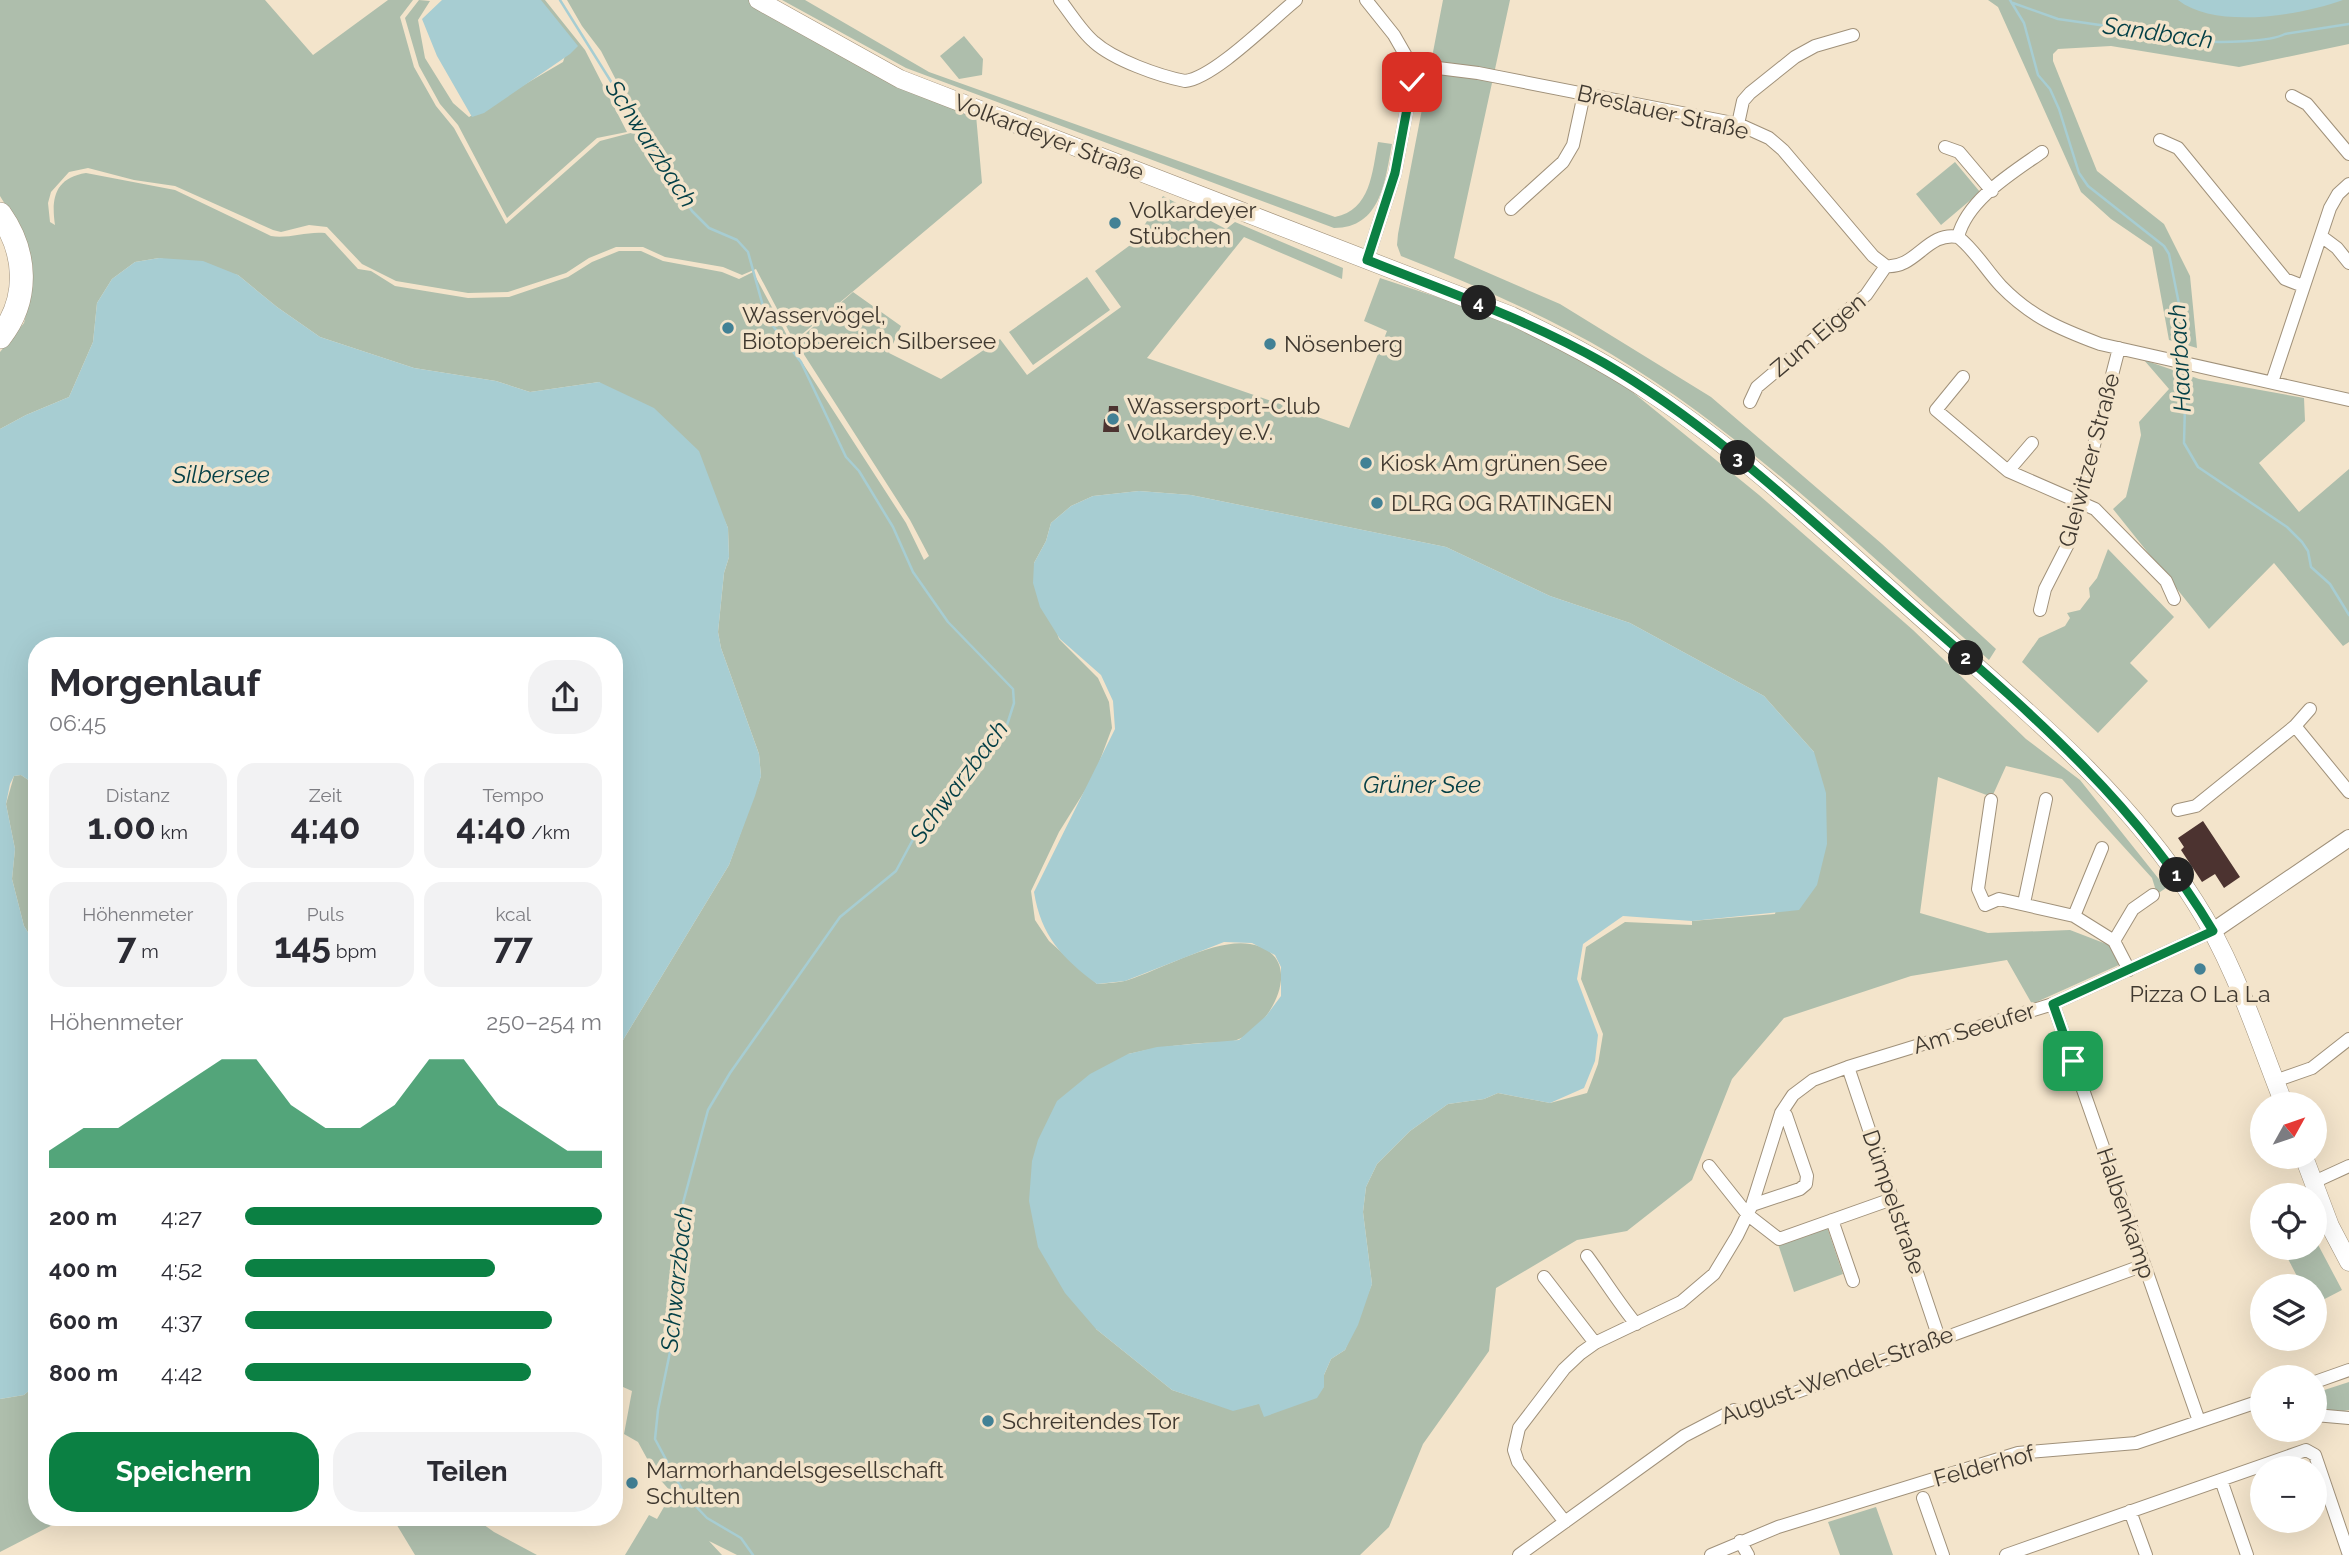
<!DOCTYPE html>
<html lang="de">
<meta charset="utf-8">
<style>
:root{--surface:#fff;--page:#f2f2f3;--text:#2b2b33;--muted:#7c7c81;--accent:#0b8043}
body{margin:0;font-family:Raleway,sans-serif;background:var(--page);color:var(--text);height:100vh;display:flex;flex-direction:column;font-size:26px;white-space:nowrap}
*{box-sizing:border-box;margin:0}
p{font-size:23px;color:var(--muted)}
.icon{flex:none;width:38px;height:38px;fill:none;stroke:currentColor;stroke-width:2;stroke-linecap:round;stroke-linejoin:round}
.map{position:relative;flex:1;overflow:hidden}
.sheet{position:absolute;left:28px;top:637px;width:595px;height:889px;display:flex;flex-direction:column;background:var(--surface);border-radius:28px;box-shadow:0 7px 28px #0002}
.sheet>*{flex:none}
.needle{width:46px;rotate:50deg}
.tools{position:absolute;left:2250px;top:1092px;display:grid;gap:14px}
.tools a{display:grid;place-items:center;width:77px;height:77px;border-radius:50%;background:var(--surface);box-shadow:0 7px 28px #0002;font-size:35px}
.pin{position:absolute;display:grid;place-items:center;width:60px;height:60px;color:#fff;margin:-30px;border-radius:14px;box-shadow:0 4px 10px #0006}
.km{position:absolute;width:35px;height:35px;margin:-18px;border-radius:50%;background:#222;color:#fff;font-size:19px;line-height:35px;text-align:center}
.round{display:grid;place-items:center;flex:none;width:74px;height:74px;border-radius:28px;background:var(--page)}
.summary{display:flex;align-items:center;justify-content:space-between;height:119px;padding:0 21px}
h1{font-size:38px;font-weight:700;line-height:52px}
.figures{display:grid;grid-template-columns:repeat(3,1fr);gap:10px;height:119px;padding:7px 21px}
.figures div{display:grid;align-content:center;border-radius:18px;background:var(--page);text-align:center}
.figures b{font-size:35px;font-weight:700}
.figures small{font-size:19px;font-weight:400}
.figures p{font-size:19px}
.chart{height:196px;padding:14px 21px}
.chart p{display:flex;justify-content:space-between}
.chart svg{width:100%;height:126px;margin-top:7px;fill:var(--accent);opacity:.7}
.cta{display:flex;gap:14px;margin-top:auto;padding:14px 21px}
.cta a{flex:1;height:80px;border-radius:28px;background:var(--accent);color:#fff;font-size:28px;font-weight:700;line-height:80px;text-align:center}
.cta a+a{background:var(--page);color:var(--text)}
ul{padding:0 21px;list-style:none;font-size:23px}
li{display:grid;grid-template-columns:112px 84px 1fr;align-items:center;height:52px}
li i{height:18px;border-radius:9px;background:var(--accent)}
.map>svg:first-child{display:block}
.green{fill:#aebeac;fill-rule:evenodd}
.water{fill:#a7cdd2}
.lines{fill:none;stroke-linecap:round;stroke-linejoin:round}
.stream{stroke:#a7cdd2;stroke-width:2.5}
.building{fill:#4c3330}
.minor-casing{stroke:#a0917a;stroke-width:14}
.tertiary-casing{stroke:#a0917a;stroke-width:18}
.secondary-casing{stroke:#a0917a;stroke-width:19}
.motorway-casing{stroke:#a0917a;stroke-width:24}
.minor{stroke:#fff;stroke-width:12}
.tertiary{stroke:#fff;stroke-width:16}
.secondary{stroke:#fff;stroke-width:18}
.motorway{stroke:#fff;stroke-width:23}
.route-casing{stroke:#fff;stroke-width:14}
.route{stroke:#0b8043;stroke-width:9}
.poi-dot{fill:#428195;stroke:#f3e4cb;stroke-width:2.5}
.labels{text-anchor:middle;stroke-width:7;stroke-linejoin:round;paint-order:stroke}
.street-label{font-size:23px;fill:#403930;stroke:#f3e4cb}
.poi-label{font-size:23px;fill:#403930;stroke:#f3e4cb;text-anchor:start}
.water-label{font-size:24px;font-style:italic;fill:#033f46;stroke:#f3e4cb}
</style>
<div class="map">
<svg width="2349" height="1555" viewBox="0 0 2349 1555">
<rect width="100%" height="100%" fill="#f3e4cb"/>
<!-- green -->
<path class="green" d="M0,0H265L313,55L388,0H413L400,17L414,67L436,106L454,128L506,224L600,141L642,130L601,51L582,26L567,0H749L863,66L976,115L982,183L794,341L756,269L742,275L723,267L665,257L643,247H616L589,258L566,273L508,292L468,293L396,281L362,264L327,227L309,225L281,232L273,230L175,186L134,180L88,168L69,172L51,192L48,203L50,222L55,225C51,198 55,178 86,173L175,190L271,236C288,239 307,231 325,233L358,269L371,271L395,286L468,298L509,297L568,277L592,262L619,251H641L663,261L722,272L739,279L753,272L798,356L906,523L924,560L929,556L910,520L796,342L853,292L901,326L889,353L941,379L1000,339L1027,375L1121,307L1095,271L1133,243L1163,196L1226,229L1235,222L1343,268L1342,279L1244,237L1147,358L1349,428L1387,331L1364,321L1380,278L1476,310L1546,342L1619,381L1759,495L1913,630L2026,739L2080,780L2166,888L2157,894L2152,878L2062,779L2006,766L1992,797L1938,777L1920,913L1988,933L2070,930L2109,945L2121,964L2032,1004L2007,960L1911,976L1784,1018L1732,1079L1692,1180L1627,1231L1577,1240L1496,1288L1489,1351L1423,1444L1389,1527L1360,1555H737L709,1541L722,1555H625L649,1515L657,1519L672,1493L656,1475L638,1442L624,1434L632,1391L614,1383V1055L729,865L761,776L759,754L721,648L718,632L724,573L729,557L728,528L719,508L599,382L530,392L496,381L414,368L320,337L277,307L238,275L159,258L135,262L112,279L97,303L93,342L69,397L26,415L0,429V352L24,323L33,284L31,258L25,237L0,196ZM1139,491L1191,495L1446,547L1550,596L1630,623L1764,696L1814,752L1775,914L1692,921V925L1625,922L1586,947L1581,979L1603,1034L1598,1064L1587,1093L1550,1103L1498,1093L1484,1099L1448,1104L1410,1131L1377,1164L1366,1187L1363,1212L1372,1284L1345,1350L1331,1359L1324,1375V1387L1233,1410L1172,1390L1096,1329L1128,1054C1153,1048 1177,1045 1202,1043C1213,1042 1230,1044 1239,1039C1275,1023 1307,954 1250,944C1216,938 1162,969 1128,980C1119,983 1107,983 1097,984L1049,941L1035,920L1031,891L1059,832L1094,776L1112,728L1109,702L1098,678L1059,639L1034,563L1046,541L1051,523L1071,506L1093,496Z
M419,0L430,1L418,20L425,58L453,103L469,117L563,62L568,47L528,0H545L585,50L627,132L597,138L507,218L458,125L440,104L419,66L405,18Z
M782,0H805L929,72L1335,217C1371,210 1372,172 1378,142L1392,144C1385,181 1381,228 1334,228L906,68Z
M1443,0H1510L1454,258L1560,304L1711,397L1882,544L1996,649L1989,660C1870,556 1747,435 1611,354C1545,315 1472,284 1401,256L1397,245L1398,234Z
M1988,0H2349V44L2239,67L2111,46L2058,49L2053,54V61L2097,171L2164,224L2190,276L2197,348L2169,340L2152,247L2111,219L2081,192L1998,7Z
M964,36L983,59L982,75L959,79L940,56Z
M1955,162L1980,192L1941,225L1916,194Z
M1087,277L1110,310L1033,365L1009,332Z
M2144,360L2199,379L2304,398L2305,421L2259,463L2299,512L2349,469V642L2343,646L2274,563L2209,629L2113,509L2126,497L2141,435L2139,422L2169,389Z
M2108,549L2174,617L2130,663L2148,681L2098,733L2022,662L2039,638L2065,626L2070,618L2067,613L2080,610L2090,597L2089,588L2097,578Z
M21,775L37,786V947L24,926L12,879L15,849L6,804L14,776Z
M1827,1227L1843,1274L1794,1292L1778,1244Z
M2315,1239L2342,1290L2315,1304V1286H2302L2284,1251L2290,1248H2315Z
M2349,1382V1410L2333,1413L2315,1409V1393Z
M37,1384V1517H68L0,1552V1399L24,1395Z
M1876,1507L1893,1555H1840L1828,1522Z
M392,1517H473L494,1532L537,1555H415Z"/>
<!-- water -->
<path class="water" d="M442,0H541L578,46L570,54L484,113L472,117L437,56L422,19Z
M2178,0H2343C2301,15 2216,30 2178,0Z
M159,258L203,261L238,275L277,307L320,337L414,368L496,381L530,392L599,382L654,408L699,451L728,528L729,557L724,573L718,632L721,648L759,754L761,776L755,796L729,865L614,1055V646H37V786L21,775L14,776L10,784L6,804L15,849L12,879L24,926L37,947V1213L31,1231L37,1263V1384L24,1395L0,1399V429L26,415L69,397L93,342L97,303L112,279L135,262Z
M1139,491L1191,495L1446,547L1550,596L1630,623L1764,696L1814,752L1826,793L1827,844L1817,885L1799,910L1692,921L1623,916L1583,944L1577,979L1598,1035L1595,1061L1584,1088L1550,1103L1498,1093L1484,1099L1448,1104L1410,1131L1377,1164L1366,1187L1363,1212L1372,1284L1358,1325L1345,1350L1331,1359L1324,1375V1387L1317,1398L1264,1417L1259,1404L1233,1411L1172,1390L1096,1329L1065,1293L1038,1247L1029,1201L1032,1161L1038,1140L1057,1101L1090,1074L1128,1054L1157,1047L1239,1040L1266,1016L1281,996V967L1275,955L1252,943L1224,942L1125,981L1097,984C1062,958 1041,936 1034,892L1115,729L1113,701L1101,675L1060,639L1040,607L1033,583L1034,563L1046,541L1051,523L1071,506L1093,496Z"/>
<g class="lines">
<!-- stream -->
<path class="stream" d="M560,0L692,211L709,228L737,240L748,252L766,317L801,362L846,457L859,471L893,527L913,572L948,622L1013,689L1014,703L1006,728L917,832L896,871L840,917L730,1073L708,1110L683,1203L684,1230L676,1323L658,1410L655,1439L685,1495L707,1518L741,1538L753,1555
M2010,0L2024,23L2038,75L2050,89L2059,109L2079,173L2088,186L2164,246L2169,254L2183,324L2185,360
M2013,3L2058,19L2149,32L2156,36L2159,33L2166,38C2178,35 2187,40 2199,41C2219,43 2270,42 2285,34L2349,24
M2186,366L2184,443L2198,467L2287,527L2302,542L2308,551L2311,567L2330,584L2349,615"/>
</g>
<!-- building -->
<path class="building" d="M1109,406H1118L1119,432H1103L1104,419H1108Z
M2203,821L2240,877L2224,888L2215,874L2202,882L2181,850L2184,847L2178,838Z"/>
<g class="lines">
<defs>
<path id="minor" d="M1060,0C1071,14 1081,31 1094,42C1114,60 1159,76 1185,81C1214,78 1271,20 1296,0
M1366,0L1394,35L1406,56L1412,82L1395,173L1367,260
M1411,71L1438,68L1478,73L1738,124L1769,138L1783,150L1873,256L1886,266C1916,269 1927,231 1958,237C1975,250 1986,270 2001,286C2031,317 2060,329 2100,344L2349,400
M2292,96L2307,104L2349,154
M1738,124L1743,101L1750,93L1795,57L1815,46L1853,35
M2160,140L2178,148L2285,279L2303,286
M1945,147L1959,152L1992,191
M1511,209L1563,162L1573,145L1584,94
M2321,236L2337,248L2349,263
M1958,237C1967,200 2012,173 2042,152
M1963,377L1936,410L2008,471L2095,509L2166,581L2174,599
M2272,382L2330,208L2338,194L2349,184
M1750,402L1757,387L1866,295L1886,266
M2008,471L2032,443
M2040,610L2045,589L2069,542L2119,348
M2295,726L2310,709
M1991,800L1978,889L1985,905L1999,899L2074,916L2114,941L2129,970
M2178,810L2196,806L2295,726L2349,792
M2024,903L2046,799
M2074,916L2102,848
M2114,941L2133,909L2153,895
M2053,1004L2199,1421
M1848,1067L1939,1338
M2275,1081L2312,1068L2349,1039
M1709,1166L1748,1215L1779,1239L1892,1199
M2314,1182L2349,1166
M1752,1205L1800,1189L1806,1184L1807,1176L1786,1115L1781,1113
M1832,1220L1853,1281
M1587,1256C1604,1279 1618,1302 1636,1324
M1544,1277L1595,1343
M2315,1382L2349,1370
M2315,1415L2349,1418
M2221,1480L2247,1555
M1923,1498L1943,1555
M2130,1511L2146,1555
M1565,1522L1518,1462L1514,1450L1519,1428L1564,1369L1581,1353L1595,1343L1681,1302L1714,1274L1737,1236L1752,1205L1781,1113L1793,1095L1813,1080L1848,1067L2053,1004L2213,931
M1740,1541L1748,1555
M1519,1555L1684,1436L1734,1410L1742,1412L2144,1265
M1711,1555L1778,1527L2018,1453L2136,1443L2263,1400
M2006,1555L2306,1450L2315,1455L2349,1555"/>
<path id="tertiary" d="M2213,931L2349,838"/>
<path id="secondary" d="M758,0L900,79L1512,316C1560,339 1607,363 1651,393C1753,460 1842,548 1934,629C2028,712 2127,794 2195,902C2235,964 2257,1036 2284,1104
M2304,1157L2330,1226L2349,1262"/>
<path id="motorway" d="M0,214C27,252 30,299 0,337"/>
</defs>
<!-- minor casing -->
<use href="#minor" class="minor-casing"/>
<!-- tertiary casing -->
<use href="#tertiary" class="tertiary-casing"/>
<!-- secondary casing -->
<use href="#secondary" class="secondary-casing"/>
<!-- motorway casing -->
<use href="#motorway" class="motorway-casing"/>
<!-- minor -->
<use href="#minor" class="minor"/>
<!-- tertiary -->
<use href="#tertiary" class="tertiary"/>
<!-- secondary -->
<use href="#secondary" class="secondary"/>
<!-- motorway -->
<use href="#motorway" class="motorway"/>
</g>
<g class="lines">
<defs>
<path id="route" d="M1412,82L1395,173L1367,260C1448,292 1529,320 1604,363C1709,424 1798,509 1889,589C2008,694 2130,792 2213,931L2053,1004L2073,1061"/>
</defs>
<!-- route casing -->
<use href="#route" class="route-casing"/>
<!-- route -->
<use href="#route" class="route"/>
</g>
<!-- markers -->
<g class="poi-dot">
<circle cx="1115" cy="223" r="7"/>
<circle cx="728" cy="328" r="7"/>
<circle cx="1270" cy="344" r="7"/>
<circle cx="1113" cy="419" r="7"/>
<circle cx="1366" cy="463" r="7"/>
<circle cx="1377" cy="503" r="7"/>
<circle cx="2200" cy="969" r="7"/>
<circle cx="988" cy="1421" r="7"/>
<circle cx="632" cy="1483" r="7"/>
</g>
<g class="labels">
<!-- street labels -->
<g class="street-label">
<text transform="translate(1663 112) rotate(13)" y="8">Breslauer Straße</text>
<text transform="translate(1049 137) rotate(21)" y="8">Volkardeyer Straße</text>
<text transform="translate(1818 335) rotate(-40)" y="8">Zum Eigen</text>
<text transform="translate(2089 460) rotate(-75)" y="8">Gleiwitzer Straße</text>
<text transform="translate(1974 1028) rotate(-17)" y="8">Am Seeufer</text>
<text transform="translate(1894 1202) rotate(71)" y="8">Dümpelstraße</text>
<text transform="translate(2126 1213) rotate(71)" y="8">Halbenkamp</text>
<text transform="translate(1837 1375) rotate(-20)" y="8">August-Wendel-Straße</text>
<text transform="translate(1984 1466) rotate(-15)" y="8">Felderhof</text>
</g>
<!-- poi labels -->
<g class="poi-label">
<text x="1129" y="218">Volkardeyer<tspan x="1129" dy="26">Stübchen</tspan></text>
<text x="742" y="323">Wasservögel,<tspan x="742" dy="26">Biotopbereich Silbersee</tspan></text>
<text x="1284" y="352">Nösenberg</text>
<text x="1127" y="414">Wassersport-Club<tspan x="1127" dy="26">Volkardey e.V.</tspan></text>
<text x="1380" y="471">Kiosk Am grünen See</text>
<text x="1391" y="511">DLRG OG RATINGEN</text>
<text x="2200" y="1002" text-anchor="middle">Pizza O La La</text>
<text x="1002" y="1429">Schreitendes Tor</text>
<text x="646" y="1478">Marmorhandelsgesellschaft<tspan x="646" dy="26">Schulten</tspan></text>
</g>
<!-- water labels -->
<g class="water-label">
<text transform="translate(2158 33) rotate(8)" y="8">Sandbach</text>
<text transform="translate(651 144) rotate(57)" y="8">Schwarzbach</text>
<text transform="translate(2180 358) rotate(-93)" y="8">Haarbach</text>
<text x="221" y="483">Silbersee</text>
<text transform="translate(959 782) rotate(-53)" y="8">Schwarzbach</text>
<text x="1422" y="793">Grüner See</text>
<text transform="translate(677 1279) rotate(-84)" y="8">Schwarzbach</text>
</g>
</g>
</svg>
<div class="tools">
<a><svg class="needle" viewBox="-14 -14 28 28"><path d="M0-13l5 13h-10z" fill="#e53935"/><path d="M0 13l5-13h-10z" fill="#7c7c81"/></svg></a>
<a><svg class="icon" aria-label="locate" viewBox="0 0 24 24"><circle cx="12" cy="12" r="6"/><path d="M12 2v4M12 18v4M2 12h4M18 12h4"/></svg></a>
<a><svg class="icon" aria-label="layers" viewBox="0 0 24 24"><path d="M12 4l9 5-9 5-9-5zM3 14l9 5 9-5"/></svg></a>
<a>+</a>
<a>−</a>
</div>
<div class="pin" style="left:2073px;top:1061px;background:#1e9e55"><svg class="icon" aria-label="arrive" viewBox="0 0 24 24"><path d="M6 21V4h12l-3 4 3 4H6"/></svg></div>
<div class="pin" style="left:1412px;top:82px;background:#d93025"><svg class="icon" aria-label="check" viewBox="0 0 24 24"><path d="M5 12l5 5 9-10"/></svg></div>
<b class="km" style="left:2177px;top:875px">1</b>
<b class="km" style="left:1966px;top:658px">2</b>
<b class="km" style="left:1738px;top:458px">3</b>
<b class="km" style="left:1479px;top:303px">4</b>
<section class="sheet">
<div class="summary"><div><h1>Morgenlauf</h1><p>06:45</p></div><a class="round"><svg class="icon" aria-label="share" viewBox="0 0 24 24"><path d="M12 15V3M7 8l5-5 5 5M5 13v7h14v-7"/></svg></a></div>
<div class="figures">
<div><p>Distanz</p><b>1.00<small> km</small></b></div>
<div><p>Zeit</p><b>4:40</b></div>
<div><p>Tempo</p><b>4:40<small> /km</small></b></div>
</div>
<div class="figures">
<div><p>Höhenmeter</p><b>7<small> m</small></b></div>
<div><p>Puls</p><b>145<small> bpm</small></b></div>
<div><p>kcal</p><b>77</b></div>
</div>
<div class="chart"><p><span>Höhenmeter</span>250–254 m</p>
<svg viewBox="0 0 160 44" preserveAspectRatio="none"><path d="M0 44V38L10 30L20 30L30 22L40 14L50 6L60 6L70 22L80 30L90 30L100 22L110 6L120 6L130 22L140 30L150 38L160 38V44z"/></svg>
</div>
<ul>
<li><b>200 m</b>4:27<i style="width:100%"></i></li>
<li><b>400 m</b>4:52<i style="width:70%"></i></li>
<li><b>600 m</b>4:37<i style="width:86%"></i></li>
<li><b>800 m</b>4:42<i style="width:80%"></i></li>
</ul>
<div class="cta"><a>Speichern</a><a>Teilen</a></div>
</section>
</div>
